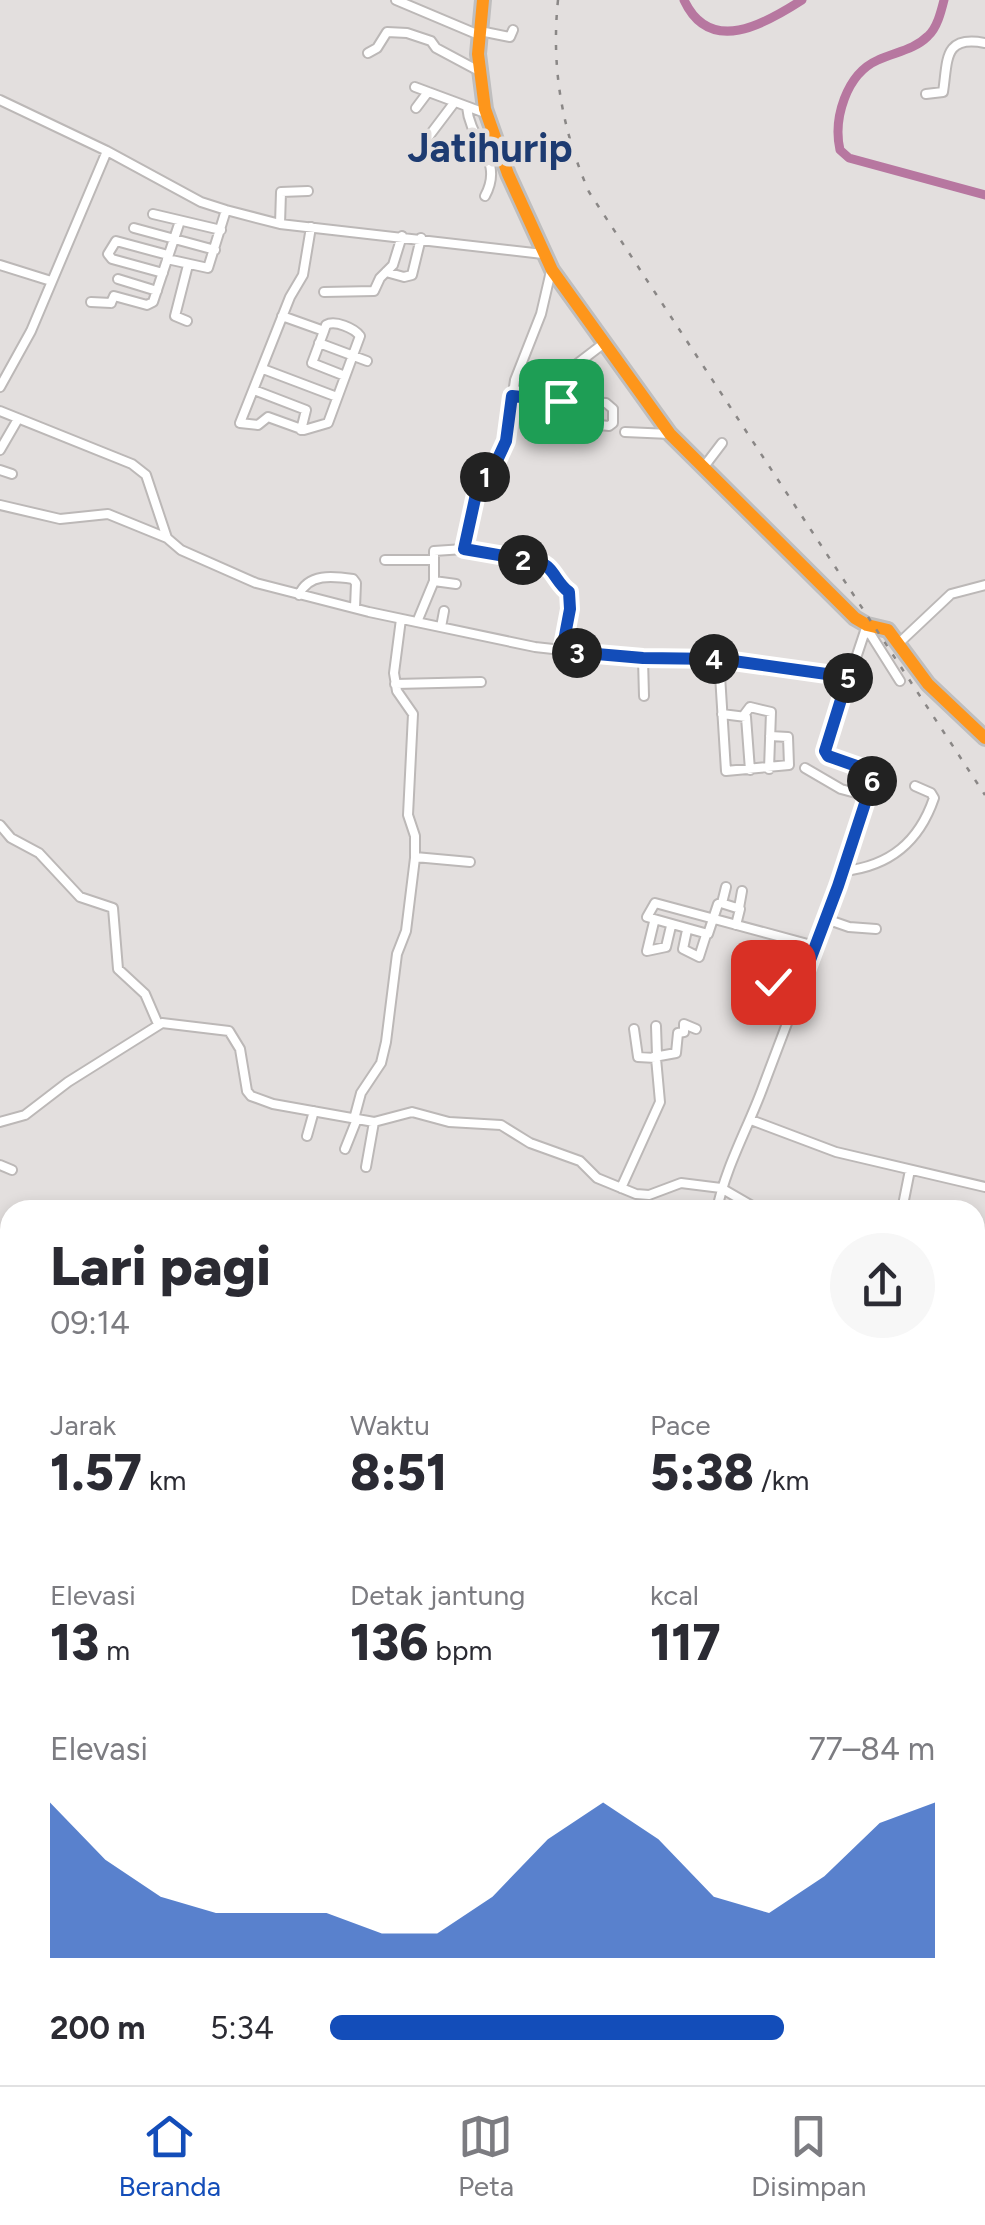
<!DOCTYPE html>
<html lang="id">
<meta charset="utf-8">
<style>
:root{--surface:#fff;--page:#f7f7f7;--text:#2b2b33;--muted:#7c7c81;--line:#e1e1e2;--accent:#134db9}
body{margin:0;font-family:Figtree,sans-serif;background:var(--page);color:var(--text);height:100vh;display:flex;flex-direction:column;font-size:38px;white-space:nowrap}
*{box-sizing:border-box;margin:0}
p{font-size:32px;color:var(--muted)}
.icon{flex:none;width:55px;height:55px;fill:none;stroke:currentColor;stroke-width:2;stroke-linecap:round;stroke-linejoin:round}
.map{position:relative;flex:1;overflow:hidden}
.details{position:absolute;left:0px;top:1200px;width:985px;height:885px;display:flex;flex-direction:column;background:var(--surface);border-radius:30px 30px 0 0;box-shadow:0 5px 15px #0003}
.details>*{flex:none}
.pin{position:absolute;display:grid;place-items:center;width:85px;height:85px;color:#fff;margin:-42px;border-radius:20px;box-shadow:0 5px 15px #0006}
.km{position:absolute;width:50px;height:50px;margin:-25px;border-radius:50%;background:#222;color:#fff;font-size:28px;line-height:50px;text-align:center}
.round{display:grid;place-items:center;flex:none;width:105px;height:105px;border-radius:52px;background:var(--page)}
.headline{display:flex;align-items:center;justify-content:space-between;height:170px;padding:0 50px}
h1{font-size:55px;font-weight:800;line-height:75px}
.metrics{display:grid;grid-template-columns:repeat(3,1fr);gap:15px;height:170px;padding:10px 50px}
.metrics div{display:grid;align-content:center}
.metrics b{font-size:50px;font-weight:800}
.metrics small{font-size:28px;font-weight:400}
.metrics p{font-size:28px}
.chart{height:280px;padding:20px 50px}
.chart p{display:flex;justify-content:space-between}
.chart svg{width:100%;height:180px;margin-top:10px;fill:var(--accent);opacity:.7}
ul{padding:0 50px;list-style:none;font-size:32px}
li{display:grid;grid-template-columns:160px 120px 1fr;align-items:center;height:75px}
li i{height:25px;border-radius:12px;background:var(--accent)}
.tab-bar{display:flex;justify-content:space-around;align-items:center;height:140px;border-top:2px solid var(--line);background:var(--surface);font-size:28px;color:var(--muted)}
.tab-bar a{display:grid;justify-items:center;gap:5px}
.tab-bar .on{color:var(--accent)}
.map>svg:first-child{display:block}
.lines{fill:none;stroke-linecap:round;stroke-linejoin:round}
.river{stroke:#b777a0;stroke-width:9}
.minor-casing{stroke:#bcb8b7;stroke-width:12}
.highway-casing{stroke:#bfbebe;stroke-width:18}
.minor{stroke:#fff;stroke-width:8}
.highway{stroke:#fe961b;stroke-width:12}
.rail{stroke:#8a8786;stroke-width:2.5;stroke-dasharray:5 10;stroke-linecap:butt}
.route-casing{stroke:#fff;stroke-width:20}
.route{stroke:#134db9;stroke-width:12}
.labels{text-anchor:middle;stroke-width:9;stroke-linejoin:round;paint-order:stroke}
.quarter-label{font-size:40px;font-weight:bold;fill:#1d3b71;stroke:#e3dfde}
</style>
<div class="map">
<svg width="985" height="2085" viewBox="0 0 985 2085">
<rect width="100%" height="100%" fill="#e3dfde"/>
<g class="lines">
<!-- river -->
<path class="river" d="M684,0C710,56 765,24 802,0
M944,0C941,12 937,28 928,36C914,50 895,52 878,60C846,74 833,119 840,150L849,158L985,195
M103,2075L108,2085
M70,2085L71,2075"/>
<defs>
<path id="minor" d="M396,0L479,35
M480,31L510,37L513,30
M368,53L377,48L387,32L407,33L431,41L436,48L479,71
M415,87L485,113
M926,94L943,92C948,60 943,35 985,43
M0,100L107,151L201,202L226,210L280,224L543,254
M467,107C470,143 505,159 485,196
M416,108L428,92
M426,140L454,103
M153,214L221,230
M280,224L281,192L308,191
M311,227L303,275L290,297L240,423L258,425L268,417L304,430L328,423L360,336C354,328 335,320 326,325L324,331
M134,228L215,250
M167,259L208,268L226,210
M0,265L51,281
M386,272L404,277L412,275L421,238
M163,273L112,259L108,254L116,241L168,255
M118,279L157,291
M324,292L374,291L380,278L393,265L402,236
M91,302L111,303
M111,303L114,296L147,305L153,302L180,221
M282,316L324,331L312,363L345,376
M187,321L175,316L188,265
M319,343L367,361
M263,369L337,397
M0,387L31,331L107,151
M254,390L306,410L301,430
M512,397L606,403L613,409V423L609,426L533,418
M561,401L569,370L603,344
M0,411L132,464L146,475L167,538L181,550L256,583L369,612L535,647L643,659H719L848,677
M625,432L670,434
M532,435L534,399
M552,436L553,421
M573,437L574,402
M0,450L18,419
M703,468L722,443
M0,470L12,474
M0,505L60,519L108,514L167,538
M464,549L539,562L550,567L558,584L570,594V609L562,651
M385,560H433
M434,581L456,584
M299,595C308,573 333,576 353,579L356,583L355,608
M417,622L434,581V551L464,549L478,485L494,467L506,441L515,380L541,314L551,271
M441,627L444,611
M865,632L871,635L900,681
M899,643L951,594L985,585
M589,655V639
M643,659L644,696
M719,659L726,771L789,765L788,737L770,736
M395,684L481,682
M722,714L746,717L750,770
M744,715L750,707L771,712L769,769
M805,768L841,789L867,796
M0,825L11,838L39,853L80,897L113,908L118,969L145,994L158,1024
M415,857L470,862
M844,871C890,866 919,842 934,798L931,793L915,786
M722,903L726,887
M739,908L742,891
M826,919L849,927L876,929
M654,922L647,951L666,947L671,926
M736,925L740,909L721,903L718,904L708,934L647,917L655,903C709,917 762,932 815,946
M687,930L683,949L699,957L706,935
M773,983L798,992
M656,1026L657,1055
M654,1057L676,1053L678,1033L684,1032V1024L696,1029
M354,1119L361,1093L381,1063L386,1042L397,954L406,931L415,858V836L408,815L413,714L397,691L394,673L401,619
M751,1120L836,1152L985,1187
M0,1122L25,1115L68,1082L162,1023L229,1031L240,1049L247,1091L251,1096L273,1104L374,1122L412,1112L449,1122L501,1125L530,1143L580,1161L597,1178L636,1194L649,1195L681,1183L721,1188L759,1210
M307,1136L314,1111
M345,1149L357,1119
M0,1165L12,1170
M366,1167L374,1122
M621,1188L660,1102L656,1058L638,1057L634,1029
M717,1210C725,1168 748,1128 763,1087C801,986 840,886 871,782L869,771L828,756L825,751L867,625
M763,1210H781
M902,1210L910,1170
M975,1400H976
M975,1424L985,1425
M975,1447L985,1449
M975,1469L985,1471
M975,1491L985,1492
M975,1511L985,1513
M0,1571L10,1575
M975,1899L985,1898
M0,1923L10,1930
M975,1966L983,1971
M975,2007L985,2008
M303,2075L309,2085
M663,2075L664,2085
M157,2085L160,2075
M209,2085L216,2075
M519,2085L578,2075"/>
<path id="highway" d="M483,0L478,54L485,109L508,174L552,270L670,434L855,618L867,625L888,630L928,684L985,738"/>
</defs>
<!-- minor casing -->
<use href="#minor" class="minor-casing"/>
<!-- highway casing -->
<use href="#highway" class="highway-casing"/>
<!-- minor -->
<use href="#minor" class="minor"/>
<!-- highway -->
<use href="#highway" class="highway"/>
<!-- rail -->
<path class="rail" d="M558,0C551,68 562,130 589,192L985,795"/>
</g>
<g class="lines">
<defs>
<path id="route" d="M561,401L512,396L506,441L494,467L478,485L464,549L539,562C554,567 556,583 569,592L570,609L562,651L643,658L719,659L848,677L825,751L828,756L865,769L871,775L872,782L838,886L798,992L773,982"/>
</defs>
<!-- route casing -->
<use href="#route" class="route-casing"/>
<!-- route -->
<use href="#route" class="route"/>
</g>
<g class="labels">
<!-- quarter labels -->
<g class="quarter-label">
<text x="490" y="162">Jatihurip</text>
</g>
</g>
</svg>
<div class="pin" style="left:561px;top:401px;background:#1e9e55"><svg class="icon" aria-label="arrive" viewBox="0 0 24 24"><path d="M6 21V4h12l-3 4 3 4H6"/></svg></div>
<div class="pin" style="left:773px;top:982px;background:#d93025"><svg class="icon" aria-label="check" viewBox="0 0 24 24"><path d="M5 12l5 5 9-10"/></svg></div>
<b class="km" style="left:485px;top:477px">1</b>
<b class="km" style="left:523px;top:560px">2</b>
<b class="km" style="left:577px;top:653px">3</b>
<b class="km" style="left:714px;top:659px">4</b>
<b class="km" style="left:848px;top:678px">5</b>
<b class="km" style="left:872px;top:781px">6</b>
<section class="details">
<div class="headline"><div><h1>Lari pagi</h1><p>09:14</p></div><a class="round"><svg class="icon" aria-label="share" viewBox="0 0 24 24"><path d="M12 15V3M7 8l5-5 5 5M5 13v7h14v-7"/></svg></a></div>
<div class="metrics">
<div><p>Jarak</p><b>1.57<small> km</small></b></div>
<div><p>Waktu</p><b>8:51</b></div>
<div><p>Pace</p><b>5:38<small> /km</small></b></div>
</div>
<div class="metrics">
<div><p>Elevasi</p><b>13<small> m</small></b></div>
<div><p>Detak jantung</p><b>136<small> bpm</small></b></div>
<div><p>kcal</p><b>117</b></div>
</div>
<div class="chart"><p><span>Elevasi</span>77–84 m</p>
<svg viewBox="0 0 160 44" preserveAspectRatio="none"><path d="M0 44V6L10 20L20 29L30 33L40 33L50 33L60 38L70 38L80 29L90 15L100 6L110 15L120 29L130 33L140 24L150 11L160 6V44z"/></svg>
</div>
<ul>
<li><b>200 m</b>5:34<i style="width:75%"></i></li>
</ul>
</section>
</div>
<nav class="tab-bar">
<a class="on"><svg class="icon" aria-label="home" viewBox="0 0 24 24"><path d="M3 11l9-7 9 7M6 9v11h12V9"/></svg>Beranda</a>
<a><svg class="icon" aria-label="map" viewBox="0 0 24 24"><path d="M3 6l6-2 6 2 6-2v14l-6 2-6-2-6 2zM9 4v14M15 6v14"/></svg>Peta</a>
<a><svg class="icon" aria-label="saved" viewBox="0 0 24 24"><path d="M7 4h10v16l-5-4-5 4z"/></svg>Disimpan</a>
</nav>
